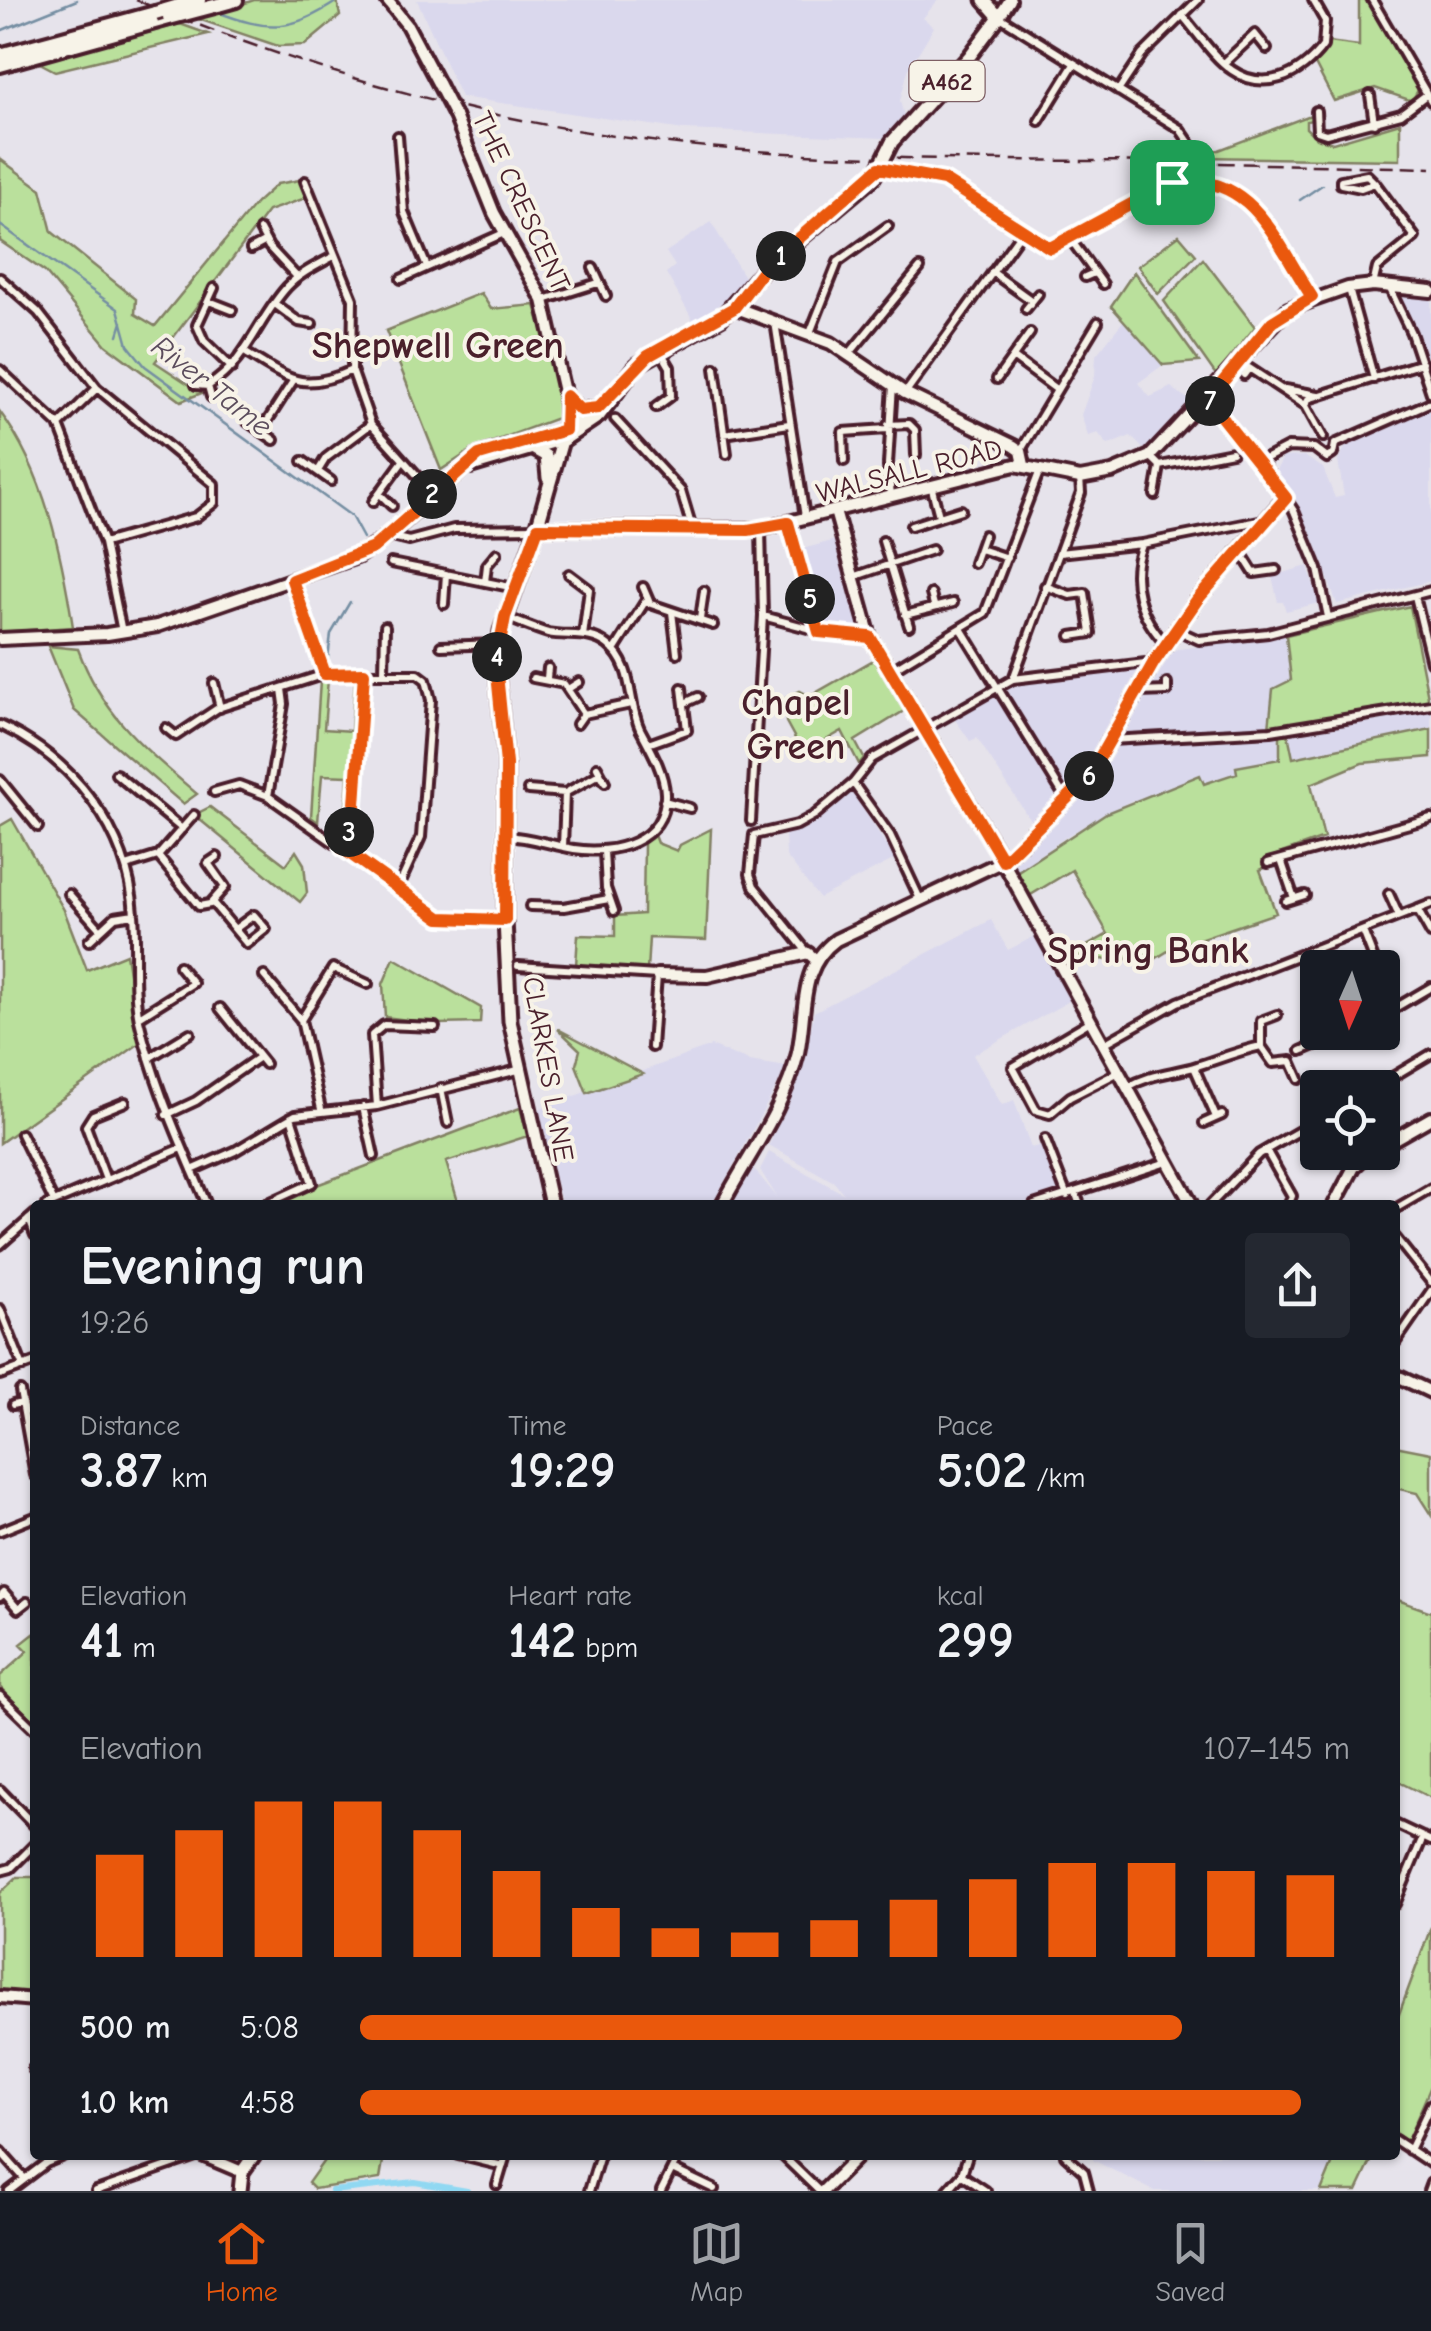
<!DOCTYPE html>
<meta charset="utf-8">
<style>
:root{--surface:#171b24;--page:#242831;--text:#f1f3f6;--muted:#9ea1a6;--line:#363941;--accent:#ea580c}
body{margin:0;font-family:"Comic Neue",sans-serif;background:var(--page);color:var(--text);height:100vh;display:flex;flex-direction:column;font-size:38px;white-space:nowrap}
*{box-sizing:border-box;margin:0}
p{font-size:32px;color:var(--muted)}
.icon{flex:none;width:55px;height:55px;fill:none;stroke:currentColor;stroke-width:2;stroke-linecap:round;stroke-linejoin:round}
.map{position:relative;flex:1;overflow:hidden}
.sheet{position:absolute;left:30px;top:1200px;width:1370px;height:960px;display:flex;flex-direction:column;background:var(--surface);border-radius:10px;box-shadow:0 2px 8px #0004}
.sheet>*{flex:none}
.needle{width:65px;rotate:183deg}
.controls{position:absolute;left:1300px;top:950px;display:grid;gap:20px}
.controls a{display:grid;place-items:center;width:100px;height:100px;border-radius:10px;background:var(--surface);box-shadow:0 2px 8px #0004;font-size:50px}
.pin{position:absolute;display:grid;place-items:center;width:85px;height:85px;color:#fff;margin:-42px;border-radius:20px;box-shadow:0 5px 15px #0006}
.km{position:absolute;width:50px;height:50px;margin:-25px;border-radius:50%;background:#222;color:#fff;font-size:28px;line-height:50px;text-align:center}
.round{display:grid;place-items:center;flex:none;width:105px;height:105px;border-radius:10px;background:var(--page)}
.head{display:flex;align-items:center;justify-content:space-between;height:170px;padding:0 50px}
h1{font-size:55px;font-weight:700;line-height:75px}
.metrics{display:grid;grid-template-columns:repeat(3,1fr);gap:15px;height:170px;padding:10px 50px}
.metrics div{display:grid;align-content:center}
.metrics b{font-size:50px;font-weight:700}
.metrics small{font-size:28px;font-weight:400}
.metrics p{font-size:28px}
.chart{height:280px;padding:20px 50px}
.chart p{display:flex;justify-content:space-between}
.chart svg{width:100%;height:180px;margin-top:10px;stroke:var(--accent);stroke-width:6}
ul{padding:0 50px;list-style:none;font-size:32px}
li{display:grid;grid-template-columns:160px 120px 1fr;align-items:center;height:75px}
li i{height:25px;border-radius:12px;background:var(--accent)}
.tab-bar{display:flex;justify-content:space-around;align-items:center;height:140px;border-top:2px solid var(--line);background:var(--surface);font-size:28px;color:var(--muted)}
.tab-bar a{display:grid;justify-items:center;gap:5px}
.tab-bar .on{color:var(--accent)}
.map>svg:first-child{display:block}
.built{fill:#dad8ed}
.green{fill:#bae09c;stroke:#828064;stroke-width:2.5}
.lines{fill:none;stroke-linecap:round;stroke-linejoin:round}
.stream{stroke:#748ea2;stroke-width:2.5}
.canal{stroke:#90d8f2;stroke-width:6}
.street-casing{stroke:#4a1f2b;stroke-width:14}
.secondary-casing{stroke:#4a1f2b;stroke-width:18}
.primary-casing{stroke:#4a1f2b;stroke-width:19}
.highway-casing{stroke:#4a1f2b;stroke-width:20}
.street{stroke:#f7f3e8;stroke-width:6}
.secondary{stroke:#f7f3e8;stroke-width:10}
.primary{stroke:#f7f3e8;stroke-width:11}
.highway{stroke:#f7f3e8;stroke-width:12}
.rail{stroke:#4a1f2b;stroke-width:2.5;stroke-dasharray:15 8;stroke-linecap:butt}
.secondary-bridge-casing{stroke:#4a1f2b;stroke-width:18;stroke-linecap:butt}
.primary-bridge-casing{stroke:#4a1f2b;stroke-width:19;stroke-linecap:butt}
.highway-bridge-casing{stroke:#4a1f2b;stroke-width:20;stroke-linecap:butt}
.secondary-bridge{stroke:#f7f3e8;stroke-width:10}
.primary-bridge{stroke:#f7f3e8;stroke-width:11}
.highway-bridge{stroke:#f7f3e8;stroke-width:12}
.route-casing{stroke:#fff;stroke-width:20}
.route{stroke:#ea580c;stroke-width:12}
.labels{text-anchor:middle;stroke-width:8;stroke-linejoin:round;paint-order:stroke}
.shield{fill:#f7f3e8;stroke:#7e5f64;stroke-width:2.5}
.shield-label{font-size:25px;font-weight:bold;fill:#4a1f2b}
.street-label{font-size:28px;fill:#4a1f2b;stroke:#f7f3e8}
.water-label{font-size:30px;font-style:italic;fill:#5c4d5d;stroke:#f7f3e8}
.district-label{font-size:38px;font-weight:bold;fill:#4a1f2b;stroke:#f7f3e8}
</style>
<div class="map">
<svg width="1431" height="2191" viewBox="0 0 1431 2191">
<rect width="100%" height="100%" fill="#e6e3eb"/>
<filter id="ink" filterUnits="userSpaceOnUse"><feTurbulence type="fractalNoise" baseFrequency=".01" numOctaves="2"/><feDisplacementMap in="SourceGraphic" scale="20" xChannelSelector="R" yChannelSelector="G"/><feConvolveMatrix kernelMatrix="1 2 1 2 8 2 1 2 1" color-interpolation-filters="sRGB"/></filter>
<g filter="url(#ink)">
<!-- built -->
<path class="built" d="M417,0H938L923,18L934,27L908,70L900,101L904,116L886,138L684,130L461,97Z
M711,222L747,282L719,309L695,324L666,273L675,266L666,252Z
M1396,292L1431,294V356L1424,355Z
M1124,320L1163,365L1138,383L1150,397L1171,387L1193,403L1147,453L1131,436L1108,445L1098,433L1088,436L1081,415L1095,376L1096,355Z
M1431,410V581L1337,604L1313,538L1275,473L1283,457L1304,456L1323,468L1335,498L1344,496L1338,461L1346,446L1382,425Z
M839,539L864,633L821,631L799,550Z
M1308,566L1319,603L1286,611L1283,602H1278L1272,576Z
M1286,635L1291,681L1273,689L1269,728L1117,736L1171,650Z
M1147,664L1098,753L1066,792L1005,692L1013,686Z
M996,696L1059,797L1034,826L977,738L970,741L954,718Z
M1431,709V729L1292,758L1280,735L1281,758L1236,767L1237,772L1203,784L1199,775L1147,800H1132L1070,834L1015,873L1011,859L1081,792L1112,745Z
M852,792L895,859L819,898L786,856L785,834L805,829Z
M991,920L1008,950L1037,935L1071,1000L973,1055L1002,1105L1014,1100L1031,1148L1045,1144L1062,1192L1019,1205H731L748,1162L777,1197L760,1170L769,1152L844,1194L834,1182L769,1145L805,1060L814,1012Z
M711,1046L749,1061L787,1067L712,1205H562L536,1110Z
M1094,2155H1336L1321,2191H1154L1093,2160Z"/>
<!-- green -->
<path class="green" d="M254,0H337L340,16L305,45L278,46L198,19Z
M1359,0H1369L1419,88L1412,101L1375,88L1334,101L1315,64L1329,42L1359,46Z
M180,24L208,34L55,71L38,62Z
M1313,114V120L1306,121V128L1316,138L1333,143L1400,123V160L1198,157L1204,151L1219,150Z
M0,159L41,189L52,232L136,299L135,314L155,326L256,203L277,184L300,180L306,198L268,211L155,362L202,393L181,401L106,345L45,272L0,241Z
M1179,235L1196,255L1158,294L1138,266Z
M1203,259L1255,327L1216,375L1164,301Z
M1134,272L1199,362L1163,365L1111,306Z
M481,293L491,309L535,305L554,370L560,417L473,449L441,470L386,331Z
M0,412C45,471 62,556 73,627L0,632Z
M1410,606L1429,702L1269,728L1273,689L1291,680L1286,635Z
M48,646L78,649C103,716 144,748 197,794L183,804L74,710Z
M877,658L907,709L855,741L864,758L859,764L842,731L803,753L786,722V698L800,691L810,696Z
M328,679L324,729L351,731L355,679L361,688L349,826L344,837L348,776L322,775L318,822L311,817L320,681Z
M1431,729V757L1362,763L1311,784L1324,838L1265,859L1267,867L1260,870L1276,913L1173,948L1150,962L1141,949L1119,964L1103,959L1093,962L1086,953L1066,963L1064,959L1108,934L1072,870L1029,896L1015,873L1106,813L1200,775L1204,784L1237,773L1236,767L1280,759V734H1288L1293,758Z
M210,807L286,865L296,851L304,864L307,893L300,902L194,815Z
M12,819L64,910L87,970L126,954L140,1043L0,1143V826Z
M711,829L706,940L649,938L647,970L576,965L578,935L615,936V916L643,914L644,843L654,835L657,843L677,851L680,845Z
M394,958L481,1008L480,1023L437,1024L385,1017L383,984Z
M558,1029L643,1074L587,1093L576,1065L580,1050Z
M520,1108L528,1136L446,1162L459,1205H264Z
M1395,1446L1431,1453V1515L1417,1493L1395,1488Z
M1395,1599L1431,1612V1798L1395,1780Z
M35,1633V1717L32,1720L0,1687V1676L28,1651L21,1644Z
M17,1877H35V1974L27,1992L0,1993V1893Z
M1431,1927V2086L1407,2141L1395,2133V2025Z
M328,2155H384L380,2179L314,2189L308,2183Z
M1336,2155H1374L1357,2191H1321Z"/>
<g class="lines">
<!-- stream -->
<path class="stream" d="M215,11C268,32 291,32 339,0
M0,31L77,0
M1300,200L1322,185
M0,225L118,309L128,345L145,366L351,516L363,538
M118,335L122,322
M328,659L331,634L350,602"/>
<!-- canal -->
<path class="canal" d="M332,2191L415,2182L467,2191"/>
<defs>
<path id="street" d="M1372,0L1431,101
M1182,15C1210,47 1233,92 1280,78C1296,74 1313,60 1323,46L1325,21L1313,0
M1000,17L1180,129L1191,145
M1224,63L1255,34L1267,49
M1118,91L1142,55L1198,0
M1370,95L1374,123
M1316,111L1317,131L1326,134L1401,114L1426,95
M1039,121L1074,64
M398,136L404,212L427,267
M879,168L944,180L1049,248L1172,182C1253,171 1275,240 1312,297
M305,181L353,299L352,370L371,424L433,493
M260,230L269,247L297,277
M1071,240L1103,284
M251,249L266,241
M593,268L606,296
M992,272L1032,301
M1085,277L1094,273
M0,278L38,312L97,388L214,484V503L196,517L104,543
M401,279L504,233
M1373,285L1377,268L1415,237L1375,183L1361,188L1341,184V180L1367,175L1375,183
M1389,287L1411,333L1431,393
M214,288L197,325L204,341L232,368
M1349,289L1374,379
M544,300L598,283
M209,301L232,310
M275,304L299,322L312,324
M1026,309L1038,294
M775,322L805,517
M810,333L838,262L888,226
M246,353C289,379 302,393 352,370
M850,353L920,268
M1014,358L1057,390
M715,368L727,454
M0,370L59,425L104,543L122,632
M1244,375L1249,368L1305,405
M997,379L1030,333
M196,385L208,386L211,397
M208,386C248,361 257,320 287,287C300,273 318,265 334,256
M1285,389L1318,395
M906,392L1021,233
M1208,399L1248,453L1261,461L1294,511L1318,569L1328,617
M656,407L671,396L670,367L660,350
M615,419L681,491L692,528
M248,422L274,440
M59,425L97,388
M888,425L909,424L915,430L916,455
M261,431L293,381
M724,434L789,424
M1323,437L1306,406L1308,399L1422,363
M1335,444L1431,402
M1021,450L1098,322
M1150,456L1160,466L1232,452
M303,461L331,481
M844,461L843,432L887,429
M1261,461L1288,447L1314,448L1327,458L1333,454L1335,444
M888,464L893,385
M888,467L891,495
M318,471L326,458L371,424
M931,485L939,516
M380,494L392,506
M1155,495L1160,466
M373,502L403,461
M788,523L819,631
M911,526L961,510
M388,536L409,541L454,529L536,528
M883,541L909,626
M1142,545C1128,579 1140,618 1166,644
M980,549L1007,558
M1240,551L1254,573L1276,570
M1059,553L1142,544L1264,520
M391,563L515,588
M974,563L984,535
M569,574L589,589L583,636
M853,577L932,550
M292,581L325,674
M485,582L487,565L497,553
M1045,586L1070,595L1085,593L1091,633L1071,636
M643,587L649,601
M931,594L934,605
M1415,596L1431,662
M444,604L446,574
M672,612L677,653
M905,615L953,603
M763,616L819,631L869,637
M505,617C519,622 534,629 548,633C568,637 591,631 608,645C635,667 627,701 640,729C650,748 664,771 665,793C667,843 612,855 574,849C550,845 531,837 506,836
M700,619L704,591
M962,630L1066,799
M1177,630L1199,640L1268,633L1431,591
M441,646L498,644
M614,651L645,602L713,625
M890,671L985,613L1040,470
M384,673L385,626
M533,678L564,684L584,714L631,704
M547,678L548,668
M1013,679L1081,493L1080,478
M214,683L220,708
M568,689L579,682
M1139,692L1167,691V683
M687,702L698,697
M577,724L584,714
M0,725C74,760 129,830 134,914C137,950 132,984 139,1020C154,1086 181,1143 207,1205
M166,728L176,736L218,708L325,674H418L426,680L431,700L421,837L398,888
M1110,740L1271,731L1431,705
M648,744L687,730L682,688
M597,767L605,782
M116,774L182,829
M0,780L38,827
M853,783L890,835L920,899
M528,790L565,793
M214,792L239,785L268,796L440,918L503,920
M268,796L284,704L282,689
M664,801L690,808
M751,821L763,616L761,529
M563,847L565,793L599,774
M342,848L354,819L364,673
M604,851L606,888L614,911
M158,856L199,906L210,904L225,887L208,863L217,857
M1281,860L1294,898
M1268,863L1431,818
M126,866L158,856L194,815
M69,894L99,928
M1389,894L1399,916
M1286,901L1305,895
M212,902L247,944L266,929L254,915L235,929
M530,906L564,907L609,899
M1417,909L1431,934
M1363,931L1375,962L1371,968
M89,941L115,917L134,914
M1309,951L1318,971
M808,953L754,886L750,874L754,835L797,825L815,815L853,783L872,759L1013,679L1154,662
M518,966L657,975L652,1047
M264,976L301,1020L321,1109
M220,1008L265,1064
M1390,1011L1431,987
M1277,1015L1261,1021V1046L1273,1063L1291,1061L1299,1079
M139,1017L193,983L179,966
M301,1020L333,968L368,984
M1089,1022L1013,1067L1036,1110L1050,1114L1070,1097L1117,1073
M1102,1045L1178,1002L1431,904
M1301,1051L1345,1032
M149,1058L190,1033
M1194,1067L1216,1117
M441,1088L448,1123
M1126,1088C1151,1073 1172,1074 1197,1066C1219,1059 1238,1051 1261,1046
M1374,1088L1431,1054
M377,1106L372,1035L384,1025L435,1027
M363,1107L374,1156
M166,1115L196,1101L259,1057
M1204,1123L1222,1115
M21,1134L53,1200
M1045,1139L1067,1196
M1266,1150L1292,1196L1288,1205
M192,1170L235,1151L295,1115L377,1106L518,1070
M105,1177L86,1126L93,1115L125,1102
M1076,1194L1080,1205
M47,1205L182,1148
M264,1205L312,1183L291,1117
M1034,1205L1167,1162
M1210,1205L1259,1154L1318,1120
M1395,1209L1431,1188
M29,1219L35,1235
M1395,1237L1431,1282
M0,1245L35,1214
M0,1309L23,1367
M1395,1343L1431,1291
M0,1375L35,1362
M20,1391L35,1475
M13,1405L23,1402
M0,1531L35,1517
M0,1597L4,1593L18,1609L27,1602
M0,1696L35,1730
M0,1790L35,1826
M1395,1824L1431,1841
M0,1871L11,1868L35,1844
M1395,1904L1423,1837
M33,2069L35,2070
M1395,2140L1431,2164
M1409,2150L1431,2104
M0,2151L24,2178
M458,2155L503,2166
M782,2155L819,2191
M1065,2155L1084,2172L1089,2191
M672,2169L714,2189
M962,2175L986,2191
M497,2185L506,2155
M9,2191L46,2163L65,2155
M96,2191L199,2155
M589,2191L600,2155
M661,2191L679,2155
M947,2191L962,2174L968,2155
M1428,2191L1431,2183"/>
<path id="secondary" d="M387,0L407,25L439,85
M999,17L1010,0
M734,307L831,343L905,393L1014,446L1021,451L1024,465
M566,396L580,410L598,408
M470,467L565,439
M835,511L870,637L994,845L1192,1205
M537,528L761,529L1015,465L1080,478L1112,472L1150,456L1288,309L1348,288L1373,285L1431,291
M0,639L107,634L157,626L357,557L388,536L479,455L565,430V396L543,300L494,213L455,116
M657,975L707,976L808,953L815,959
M1382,1146L1431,1118
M722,1205C748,1156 785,1107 798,1053C807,1010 798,968 836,940L1003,861L1088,778L1154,662L1197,600L1285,498
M1334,1205L1354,1167L1370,1152
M1395,1375L1431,1392
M0,1997L35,2000
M202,2155L242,2172
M823,2191L859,2155"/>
<path id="primary" d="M892,142L969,57L999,17L984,0
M565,439L599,416L637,365L721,318L763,270L873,178L880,166
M532,448L546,456L548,478
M551,1205L510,1021L505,920L506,764L496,663L501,631L537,528L565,430L609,401
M240,2191L242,2172L254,2155"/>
<path id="highway" d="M218,5L236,0
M0,55L155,13
M0,65L169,18"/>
</defs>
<!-- street casing -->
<use href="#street" class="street-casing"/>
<!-- secondary casing -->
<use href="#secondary" class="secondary-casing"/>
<!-- primary casing -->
<use href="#primary" class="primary-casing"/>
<!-- highway casing -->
<use href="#highway" class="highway-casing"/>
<!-- street -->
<use href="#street" class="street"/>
<!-- secondary -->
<use href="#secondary" class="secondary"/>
<!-- primary -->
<use href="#primary" class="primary"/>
<!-- highway -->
<use href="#highway" class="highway"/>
<!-- rail -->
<path class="rail" d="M136,0C286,62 439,109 600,134C760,158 921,159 1083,161C1199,162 1315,165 1431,168"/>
<defs>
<path id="secondary-bridge" d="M439,85L455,116"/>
<path id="primary-bridge" d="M880,166L892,142"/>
<path id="highway-bridge" d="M155,13L199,0
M169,18L218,5"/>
</defs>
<!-- secondary-bridge casing -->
<use href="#secondary-bridge" class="secondary-bridge-casing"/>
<!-- primary-bridge casing -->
<use href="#primary-bridge" class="primary-bridge-casing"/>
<!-- highway-bridge casing -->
<use href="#highway-bridge" class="highway-bridge-casing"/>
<!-- secondary-bridge -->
<use href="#secondary-bridge" class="secondary-bridge"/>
<!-- primary-bridge -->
<use href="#primary-bridge" class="primary-bridge"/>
<!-- highway-bridge -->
<use href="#highway-bridge" class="highway-bridge"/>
</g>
</g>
<g class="lines" filter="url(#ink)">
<defs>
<path id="route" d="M879,168L944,180L1050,248L1172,182C1253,171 1274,239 1312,297L1272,322L1208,400L1286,498L1197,600L1154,662L1088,778L1003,861L870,637L819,632L788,523L748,530L538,528L505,617L496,664L506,764L505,920L440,918L342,848L354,819L364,673L325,674L292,580L373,548L479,455L565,430L566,396L580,410L598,408L648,356L734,308L763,270Z"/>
</defs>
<!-- route casing -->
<use href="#route" class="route-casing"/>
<!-- route -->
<use href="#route" class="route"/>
</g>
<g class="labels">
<!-- shield labels -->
<rect class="shield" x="909.5" y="61" width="75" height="40" rx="8"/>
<g class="shield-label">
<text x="947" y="90">A462</text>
</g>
<!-- street labels -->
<g class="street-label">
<text transform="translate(522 201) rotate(65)" y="10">THE CRESCENT</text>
<text transform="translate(909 470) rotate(-14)" y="10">WALSALL ROAD</text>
<text transform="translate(549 1069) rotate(80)" y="10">CLARKES LANE</text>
</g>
<!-- water labels -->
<g class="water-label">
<text transform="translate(212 386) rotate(38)" y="10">River Tame</text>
</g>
<!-- district labels -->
<g class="district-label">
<text x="438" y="358">Shepwell Green</text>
<text x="796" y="715">Chapel<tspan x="796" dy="44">Green</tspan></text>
<text x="1148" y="963">Spring Bank</text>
</g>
</g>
</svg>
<div class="controls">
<a><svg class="needle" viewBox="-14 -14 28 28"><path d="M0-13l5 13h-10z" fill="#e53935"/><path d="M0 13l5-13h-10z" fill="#9ea1a6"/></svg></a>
<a><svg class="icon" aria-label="locate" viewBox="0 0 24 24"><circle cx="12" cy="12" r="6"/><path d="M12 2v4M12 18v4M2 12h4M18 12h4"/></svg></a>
</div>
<div class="pin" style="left:1172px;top:182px;background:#1e9e55"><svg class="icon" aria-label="arrive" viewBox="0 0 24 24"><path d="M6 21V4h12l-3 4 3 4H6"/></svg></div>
<b class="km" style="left:781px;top:256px">1</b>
<b class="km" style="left:432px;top:494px">2</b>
<b class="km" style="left:349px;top:832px">3</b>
<b class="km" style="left:497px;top:657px">4</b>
<b class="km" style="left:810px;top:599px">5</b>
<b class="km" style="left:1089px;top:776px">6</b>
<b class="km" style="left:1210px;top:401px">7</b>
<section class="sheet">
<div class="head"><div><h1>Evening run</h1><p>19:26</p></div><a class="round"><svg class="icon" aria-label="share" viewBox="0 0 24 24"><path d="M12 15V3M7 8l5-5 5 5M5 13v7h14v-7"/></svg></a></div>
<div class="metrics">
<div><p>Distance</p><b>3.87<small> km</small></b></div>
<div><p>Time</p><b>19:29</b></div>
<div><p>Pace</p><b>5:02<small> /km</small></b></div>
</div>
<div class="metrics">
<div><p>Elevation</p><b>41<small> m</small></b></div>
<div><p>Heart rate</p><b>142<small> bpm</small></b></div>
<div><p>kcal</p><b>299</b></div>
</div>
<div class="chart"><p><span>Elevation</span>107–145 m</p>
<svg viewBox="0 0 160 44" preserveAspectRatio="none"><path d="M5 44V19M15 44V13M25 44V6M35 44V6M45 44V13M55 44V23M65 44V32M75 44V37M85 44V38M95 44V35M105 44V30M115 44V25M125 44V21M135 44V21M145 44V23M155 44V24"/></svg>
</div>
<ul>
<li><b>500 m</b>5:08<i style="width:83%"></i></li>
<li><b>1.0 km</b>4:58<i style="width:95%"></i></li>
</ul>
</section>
</div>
<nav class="tab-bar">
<a class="on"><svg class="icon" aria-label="home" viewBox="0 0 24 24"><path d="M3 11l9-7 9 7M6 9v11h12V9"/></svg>Home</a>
<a><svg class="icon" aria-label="map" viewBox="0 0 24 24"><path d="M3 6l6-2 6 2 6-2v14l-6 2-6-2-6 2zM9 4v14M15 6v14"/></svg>Map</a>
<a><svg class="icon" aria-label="saved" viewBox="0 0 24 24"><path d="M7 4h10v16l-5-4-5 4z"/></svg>Saved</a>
</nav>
